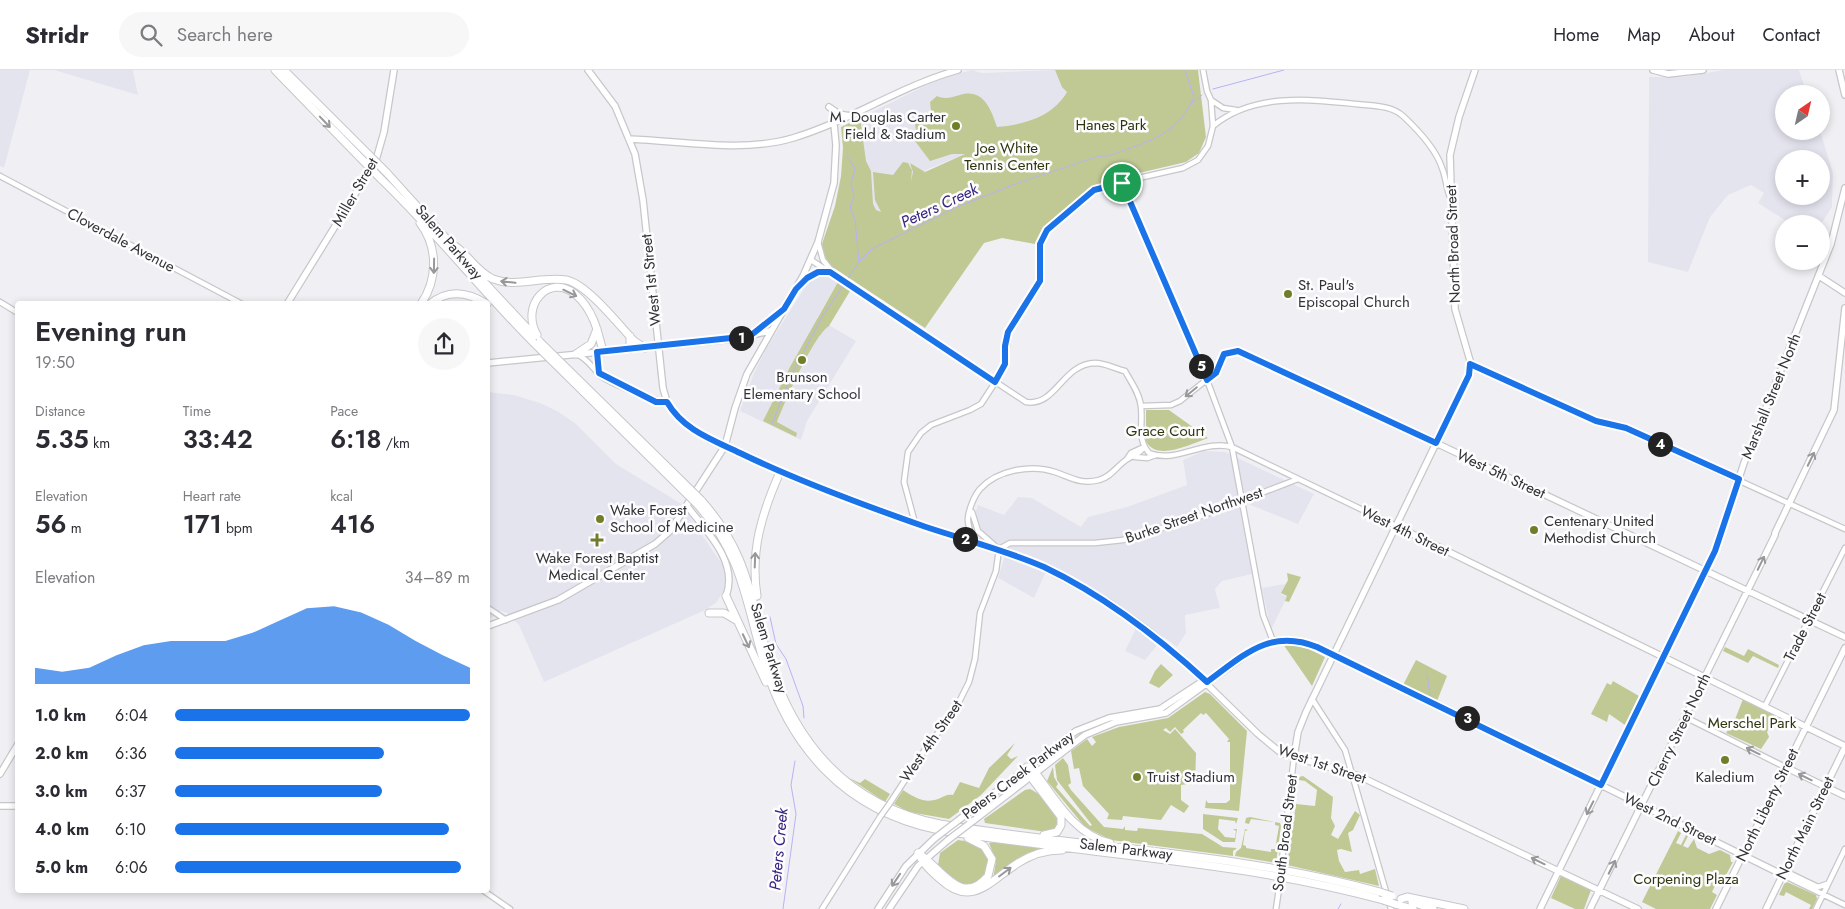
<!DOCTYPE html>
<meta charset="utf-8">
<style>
:root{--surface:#fff;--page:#f7f7f7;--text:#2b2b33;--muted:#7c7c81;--line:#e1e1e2;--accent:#1a73e8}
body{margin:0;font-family:Jost,sans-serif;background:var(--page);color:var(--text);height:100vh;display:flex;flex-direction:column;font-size:19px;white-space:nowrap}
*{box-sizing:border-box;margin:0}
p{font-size:16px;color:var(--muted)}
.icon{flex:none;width:28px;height:28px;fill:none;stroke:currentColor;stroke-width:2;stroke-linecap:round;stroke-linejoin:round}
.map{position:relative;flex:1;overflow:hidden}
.side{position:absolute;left:15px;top:231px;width:475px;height:592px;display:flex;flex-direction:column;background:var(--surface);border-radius:5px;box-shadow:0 2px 8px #0003}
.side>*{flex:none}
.needle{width:32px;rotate:34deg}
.controls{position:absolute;left:1775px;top:15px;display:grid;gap:10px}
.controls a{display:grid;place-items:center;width:55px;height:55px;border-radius:50%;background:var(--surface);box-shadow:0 2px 8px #0003;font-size:25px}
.pin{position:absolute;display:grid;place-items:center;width:42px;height:42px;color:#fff;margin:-21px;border:2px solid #fff;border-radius:50%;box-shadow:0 1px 5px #0007}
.km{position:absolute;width:25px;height:25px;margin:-12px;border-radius:50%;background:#222;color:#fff;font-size:14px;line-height:25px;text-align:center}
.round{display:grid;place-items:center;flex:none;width:52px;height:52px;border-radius:26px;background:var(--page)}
.headline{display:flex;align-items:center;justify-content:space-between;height:85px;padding:0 20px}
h1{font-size:28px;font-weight:600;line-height:38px}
.metrics{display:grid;grid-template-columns:repeat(3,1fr);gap:8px;height:85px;padding:5px 20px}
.metrics div{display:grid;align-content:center}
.metrics b{font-size:25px;font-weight:600}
.metrics small{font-size:14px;font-weight:400}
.metrics p{font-size:14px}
.chart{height:140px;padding:10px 20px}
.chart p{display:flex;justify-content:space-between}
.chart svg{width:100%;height:90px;margin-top:5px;fill:var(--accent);opacity:.7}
ul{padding:0 20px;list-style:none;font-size:16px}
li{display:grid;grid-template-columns:80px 60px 1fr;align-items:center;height:38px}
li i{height:12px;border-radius:6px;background:var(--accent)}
header{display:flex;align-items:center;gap:30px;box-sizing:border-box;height:70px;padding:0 25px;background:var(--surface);border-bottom:1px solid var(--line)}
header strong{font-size:24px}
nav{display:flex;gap:28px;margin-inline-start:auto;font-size:18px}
.search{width:350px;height:45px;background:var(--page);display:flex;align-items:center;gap:12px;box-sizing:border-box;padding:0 18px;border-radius:28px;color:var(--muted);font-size:19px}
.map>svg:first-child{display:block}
.built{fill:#e4e4ef;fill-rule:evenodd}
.green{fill:#c0c994}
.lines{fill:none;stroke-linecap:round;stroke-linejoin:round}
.stream{stroke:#b6b3f4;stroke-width:1}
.minor-casing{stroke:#c7c7cb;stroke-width:7}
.major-casing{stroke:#c7c7cb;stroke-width:8}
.highway-casing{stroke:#c7c7cb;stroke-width:9}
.minor{stroke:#fff;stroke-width:4.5}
.major{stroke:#fff;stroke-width:5.5}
.highway{stroke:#fff;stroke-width:7}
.minor-bridge-casing{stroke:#c7c7cb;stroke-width:7;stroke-linecap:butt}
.major-bridge-casing{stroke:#c7c7cb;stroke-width:8;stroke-linecap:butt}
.highway-bridge-casing{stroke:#c7c7cb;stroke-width:9;stroke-linecap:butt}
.minor-bridge{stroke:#fff;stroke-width:4.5}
.major-bridge{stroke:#fff;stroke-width:5.5}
.highway-bridge{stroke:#fff;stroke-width:7}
.oneway{stroke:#98989a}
.route-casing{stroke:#fff;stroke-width:10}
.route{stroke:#1a73e8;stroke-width:6}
.poi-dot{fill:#727d2a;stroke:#fdfdff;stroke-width:2}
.labels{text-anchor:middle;stroke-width:5;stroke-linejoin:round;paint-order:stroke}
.poi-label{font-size:15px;fill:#323234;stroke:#fdfdff;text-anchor:start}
.park-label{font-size:15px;fill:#2f340e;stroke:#fdfdff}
.street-label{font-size:15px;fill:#323234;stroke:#fdfdff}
.water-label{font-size:16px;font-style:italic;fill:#38247f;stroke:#fdfdff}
</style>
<header>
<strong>Stridr</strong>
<div class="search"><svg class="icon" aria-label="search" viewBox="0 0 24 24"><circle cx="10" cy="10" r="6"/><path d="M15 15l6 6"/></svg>Search here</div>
<nav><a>Home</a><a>Map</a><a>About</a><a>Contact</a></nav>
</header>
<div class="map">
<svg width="1845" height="839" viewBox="0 0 1845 839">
<rect width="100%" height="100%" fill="#f0f0f4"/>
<!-- built -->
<path class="built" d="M0,0H30L4,98L0,96Z
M54,0H133L138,25Z
M972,0L982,3L1055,0L1067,22L1056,37L1033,50L992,65L963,85L928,99L906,114L886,142L870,144L860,48L941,8Z
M1724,0H1799L1807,24H1784V61H1820L1833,103L1832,137L1821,154H1791L1758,133L1764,123L1751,115L1728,125L1710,147L1688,202L1648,192L1649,7H1683ZM1784,89H1821V126H1784Z
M823,206L830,207L838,212L817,248L856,271L807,351L801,370L740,341L754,303L767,277L807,214L816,207Z
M488,322L514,325L540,333L557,341L575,353L616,394L680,433L722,494L725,506L724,520L716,533L703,541L544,612L519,555L507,543L501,541L488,550Z
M1204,381L1225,382L1314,424L1298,454L1248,434L1241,442L1252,504L1222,511L1215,519L1220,538L1185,545L1186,563L1177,577L1164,567L1145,590L1125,581L1140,550L1114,532L1049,495L1034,528L998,508L1005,486L979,477L984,462L978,455L975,443L978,435L1004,445L1018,427L1032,428L1081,457L1088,447L1127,437L1187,415L1183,390Z
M1285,514L1281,524L1287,527L1271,560L1262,518Z"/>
<!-- green -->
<path class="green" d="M1055,0H1198L1206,67L1199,83L1186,92L1139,103L1115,112L1092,116L1047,154L1035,174L1002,168L984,173L925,258L831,196L824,185L822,174L835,136L841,106L843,78L841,57L860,48L866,91L871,101L873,134L876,140L881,142L875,130L873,102L893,105L903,92L908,93L912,100L911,111L913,102L910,93L925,102L965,84H952L930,91L915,71L916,60L914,48L931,41L930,32L937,26C945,30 952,27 960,25C983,18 991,39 997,57C1021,55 1052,48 1067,22L1062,17Z
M838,212L850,221L829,256C813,266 785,332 777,352L797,363L796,367L763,351L790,297Z
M1146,340H1169L1208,368C1191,374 1156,392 1146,371Z
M1287,503L1301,507L1289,532L1285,531L1287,526L1281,523L1288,510Z
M1283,574L1305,577L1325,587L1312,616Z
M1725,577L1744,586L1748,579L1779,595L1778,598L1753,586L1748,593L1723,581Z
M1416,590L1447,606L1437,631L1403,615Z
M1161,594L1173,605L1159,618L1149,613L1155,601Z
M1613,611L1639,626L1625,655L1609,644L1607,652L1591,644L1607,613L1611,615Z
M1205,622L1210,624L1247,661L1239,741L1205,738L1206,730L1208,733H1226L1230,730V672H1227L1229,669L1206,643L1203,645L1201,643L1183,660L1184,662L1181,664L1175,657L1170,662L1166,658L1163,660L1170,664L1175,659L1196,683L1195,719V713L1181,715V730L1189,736L1184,743L1171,735L1161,750L1123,746L1122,750L1107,749L1109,744L1083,716L1079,698L1074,699L1071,681L1087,669L1092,676L1096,672L1092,667L1119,657L1168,648Z
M1743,629L1775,645L1767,662L1769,667L1761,679L1726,663L1734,652Z
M1015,673L1007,685L1011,689L1018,686L981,725L949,749L909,742L894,734L903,720C914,727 924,734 938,729C944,727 946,724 953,725L960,712L979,718L989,698Z
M1063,688L1068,695L1071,713L1068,715L1071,720L1104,757L1123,759L1125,756V760L1137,761L1138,758L1202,764L1223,777L1237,778L1233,781V786L1111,770L1085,757L1047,711L1053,697L1054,707L1058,714L1056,717L1090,756L1092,755L1057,710L1055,695Z
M1303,706L1333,727L1331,748L1335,756L1331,765L1338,769L1355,741L1360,745L1353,760L1348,763L1352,782L1341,779L1337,780L1339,791L1345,802L1359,800L1360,804L1375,799L1379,816L1287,795L1296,734L1315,736L1317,720L1305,711L1299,710V707Z
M849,708L860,713L865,709L890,724L885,732Z
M1030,719C1043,725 1058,740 1058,755L1052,762H1046L985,753L984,749L1025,720Z
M1203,744L1238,748L1236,754L1235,751L1219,749L1218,759L1225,767L1235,768L1236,761L1233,759H1237L1235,772H1223L1203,759Z
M1250,747L1280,753L1281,756L1276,793L1235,786L1236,782L1241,778L1245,759L1248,760L1245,761L1243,775L1246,776V778L1271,782V779H1275L1279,756L1275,755V752L1251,749L1249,754L1245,753L1246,748Z
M1678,761L1681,763L1676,773L1681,775L1686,765L1688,766L1683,776L1688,778L1694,769L1697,778L1709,784L1720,780L1730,785L1731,792H1733L1720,816L1716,814L1712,822L1717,825L1710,839H1656L1642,832Z
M958,770C974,772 982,776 990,790L987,804C966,825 954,811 938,795L940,783Z
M995,772L1042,778L1044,780L993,809L996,791L989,773Z
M1561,806L1591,820L1584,839H1575L1551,828Z
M1787,812L1816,825L1817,829L1812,839H1809L1811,835L1786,822L1784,826L1779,825L1784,814Z"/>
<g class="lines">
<!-- stream -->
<path class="stream" d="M1213,19L1284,0
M1192,33L1202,25
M847,87L855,98L851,114L854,125L850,138L855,150L859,192
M772,354L791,306L822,247L859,192L872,179L955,138L1015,114L1099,86H1108C1145,72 1176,68 1194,27L1185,0
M770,547L776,574L786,589L803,636L804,648
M1427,604L1430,625
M783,839L796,744L791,715L795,691
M1338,839L1341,834"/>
<defs>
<path id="minor" d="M1211,30L1223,38L1236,40
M1213,56C1253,23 1308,29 1356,34C1372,36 1391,35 1403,46C1418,60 1436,79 1442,98C1446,107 1446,118 1450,127
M0,106L242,234
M1122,113L1207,310L1232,377L1263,545L1273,571
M818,172L823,190L831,200
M811,190L1026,332C1056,337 1062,294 1095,293C1106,293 1115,299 1125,301C1131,312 1140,324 1141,337C1143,354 1137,369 1149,383C1177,394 1203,369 1232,377L1396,456
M799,216L813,204L830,202
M0,232L18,243
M597,282L599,303
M578,285C588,289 593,299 601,306C610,313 656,332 667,332
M1471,294L1596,351L1626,359L1845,459
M1141,336L1171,335L1180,331L1215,303L1224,285L1238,281L1436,373
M1135,387L1147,388L1156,385
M1127,389L1131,383L1144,377
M972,442L978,461L994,475
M915,453L904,412L908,382L921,363L931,355L970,340L981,334L1000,305L1005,294L1008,262L1040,211V174L1047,160L1099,117L1183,98L1198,90L1208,76L1213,56L1211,30L1207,21L1203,0
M968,469C973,460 967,457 968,448C969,439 974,426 980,419C997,400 1031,394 1055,402C1070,407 1081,415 1099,410C1111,407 1116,397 1126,390C1133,385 1139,385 1144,377
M999,479L1010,473H1095L1123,470L1204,445L1298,409
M488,538L506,550
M1312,629L1345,680L1391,839
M1765,636L1845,478
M1685,647L1785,697
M890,733L926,678L953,644L969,612L975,589L980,543L996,501L999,479
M1282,790L1294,687
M1786,798L1791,804L1818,817L1827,814
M1783,805L1845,835
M484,821L510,839
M822,839L880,747
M1276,839L1280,812
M1816,839L1845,779"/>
<path id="major" d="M588,0L615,36L635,84L643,130L663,318L667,332L675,344L692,359L710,370L796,409L927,457L992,476L1039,495L1108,532L1145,558L1177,585L1258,664L1281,683L1359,706L1638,839
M1653,0L1668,4L1703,0
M1839,0L1845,25
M829,37L839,44L850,46
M630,69C683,71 742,83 793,68C850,51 900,16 958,0
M1819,206L1845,223
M287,234L376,90L384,62L394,0
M754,263L778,244
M488,293L733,269L770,261
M1436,373L1845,567
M687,436C706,461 739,492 726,526
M1396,456L1845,676
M1775,463L1834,340L1845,238
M1733,550L1775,465
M488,556L558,530L655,474L670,461L725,376L735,338L747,304L803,206L818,172L834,113L836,75L834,54
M1294,687L1298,662L1306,642L1469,305L1471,294L1455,239L1450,85L1459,47L1475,0
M1785,697L1845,726
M0,704L18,674
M0,736H18
M960,749L1076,661L1109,648L1160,639L1198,614L1207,612
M973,751L1085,665L1116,652L1166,643L1254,579L1273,571L1292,570L1317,577L1449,640L1783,805
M878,839L906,796L935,768
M889,839L918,796L948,770
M1540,839L1715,481L1744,393L1831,174L1845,118
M1590,839L1732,552
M1716,839L1845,578
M1766,839L1845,677"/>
<path id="highway" d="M275,0L341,68
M284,0L347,63
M387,103L454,177
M381,109C435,161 480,219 533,272
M420,153C438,177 438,209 421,234
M452,174C468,183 475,201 493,209C517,218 541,206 566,210C586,213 619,255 634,271L645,278
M472,199L540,272
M430,234C448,219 468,222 487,234
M537,265C520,235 549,203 575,224C593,239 598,261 603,282
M630,279V266
M576,284L591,274L597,259
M701,430C747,481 750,525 768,587C795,675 849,736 940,754C1087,779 1237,782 1380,822
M697,434C741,483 745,527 762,586C788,677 845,741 939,760C1087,785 1238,790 1383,830
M726,526L766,612
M757,526C750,481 762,443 780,402
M709,543H724L736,550
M1027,697L1035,702C1055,729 1075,765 1110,773
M1027,697L1030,706L1061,747V755L1057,762L1044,765
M918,783C923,794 931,801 940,809C972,839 991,810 1018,793C1032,784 1047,780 1062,780
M918,783C940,796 961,839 988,806L992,789L984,776L968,768
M1401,829L1407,827L1464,839
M1412,832L1433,839
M1395,834L1413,839"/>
</defs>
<!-- minor casing -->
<use href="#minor" class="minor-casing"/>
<!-- major casing -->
<use href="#major" class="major-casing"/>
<!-- highway casing -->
<use href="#highway" class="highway-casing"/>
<!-- minor -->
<use href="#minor" class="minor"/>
<!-- major -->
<use href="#major" class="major"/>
<!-- highway -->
<use href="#highway" class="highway"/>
<defs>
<path id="minor-bridge" d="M880,747L890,733
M1280,812L1282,790"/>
<path id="major-bridge" d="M935,768L960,749
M948,770L973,751"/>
<path id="highway-bridge" d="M347,63L387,103
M341,68L381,109
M533,272L697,434
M540,272L701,430
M1380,822L1392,826
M1383,830L1395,834"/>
</defs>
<!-- minor-bridge casing -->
<use href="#minor-bridge" class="minor-bridge-casing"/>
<!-- major-bridge casing -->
<use href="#major-bridge" class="major-bridge-casing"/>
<!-- highway-bridge casing -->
<use href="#highway-bridge" class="highway-bridge-casing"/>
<!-- minor-bridge -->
<use href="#minor-bridge" class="minor-bridge"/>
<!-- major-bridge -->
<use href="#major-bridge" class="major-bridge"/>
<!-- highway-bridge -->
<use href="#highway-bridge" class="highway-bridge"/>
</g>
<!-- one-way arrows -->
<defs><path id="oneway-shaft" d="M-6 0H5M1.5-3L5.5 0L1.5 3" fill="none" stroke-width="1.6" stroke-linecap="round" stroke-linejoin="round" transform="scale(1.25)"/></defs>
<g class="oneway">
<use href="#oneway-shaft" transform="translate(325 52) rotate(46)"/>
<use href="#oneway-shaft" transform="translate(434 196) rotate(91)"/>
<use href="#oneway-shaft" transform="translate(508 212) rotate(-174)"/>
<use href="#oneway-shaft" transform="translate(570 223) rotate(26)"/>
<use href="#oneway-shaft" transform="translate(1191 322) rotate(141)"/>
<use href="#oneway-shaft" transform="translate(1811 389) rotate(-64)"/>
<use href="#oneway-shaft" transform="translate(755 490) rotate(-88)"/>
<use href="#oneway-shaft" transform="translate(1761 493) rotate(-64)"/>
<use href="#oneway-shaft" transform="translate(746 571) rotate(65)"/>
<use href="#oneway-shaft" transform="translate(1753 681) rotate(-154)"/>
<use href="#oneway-shaft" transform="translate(1805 707) rotate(-154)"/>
<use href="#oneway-shaft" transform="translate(1590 738) rotate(117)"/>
<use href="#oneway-shaft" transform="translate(1538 791) rotate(-154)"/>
<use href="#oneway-shaft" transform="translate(1612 797) rotate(-63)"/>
<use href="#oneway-shaft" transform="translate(1005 802) rotate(-37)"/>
<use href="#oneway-shaft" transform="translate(896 810) rotate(124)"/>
</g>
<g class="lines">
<defs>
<path id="route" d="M1122,113L1207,310L1216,303L1224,284L1238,281L1436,373L1469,305L1470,294L1596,351L1626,358L1739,409L1715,481L1601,715L1317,577C1270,558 1244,585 1207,612C1157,566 1105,526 1044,497C1005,480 965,470 926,457C863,435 800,412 740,383C713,370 683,360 667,332H656L599,303L597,282L750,266L784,239L796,219L807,208L818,202H830L995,312L1005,294V276L1008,262L1040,211V174L1047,160L1094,120Z"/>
</defs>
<!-- route casing -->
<use href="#route" class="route-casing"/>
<!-- route -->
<use href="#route" class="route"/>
</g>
<!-- markers -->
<g class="poi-dot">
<circle cx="956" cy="56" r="5"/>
<circle cx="1288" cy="224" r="5"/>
<circle cx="802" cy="290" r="5"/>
<circle cx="600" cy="449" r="5"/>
<circle cx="1534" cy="460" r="5"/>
<path d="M594.5 462.5h5v5h5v5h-5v5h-5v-5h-5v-5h5z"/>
<circle cx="1725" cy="690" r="5"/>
<circle cx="1137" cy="707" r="5"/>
</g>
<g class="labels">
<!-- poi labels -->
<g class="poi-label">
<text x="946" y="52" text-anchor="end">M. Douglas Carter<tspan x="946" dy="17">Field &amp; Stadium</tspan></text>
<text x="1298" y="220">St. Paul's<tspan x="1298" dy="17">Episcopal Church</tspan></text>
<text x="802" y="312" text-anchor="middle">Brunson<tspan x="802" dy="17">Elementary School</tspan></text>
<text x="610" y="445">Wake Forest<tspan x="610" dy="17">School of Medicine</tspan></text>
<text x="1544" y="456">Centenary United<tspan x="1544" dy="17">Methodist Church</tspan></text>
<text x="597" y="493" text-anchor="middle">Wake Forest Baptist<tspan x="597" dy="17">Medical Center</tspan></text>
<text x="1147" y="712">Truist Stadium</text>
<text x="1725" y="712" text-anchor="middle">Kaledium</text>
</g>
<!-- park labels -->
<g class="park-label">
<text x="1111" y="60">Hanes Park</text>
<text x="1007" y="83">Joe White<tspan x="1007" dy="17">Tennis Center</tspan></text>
<text x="1165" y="366">Grace Court</text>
<text x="1752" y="658">Merschel Park</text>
<text x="1686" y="814">Corpening Plaza</text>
</g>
<!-- street labels -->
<g class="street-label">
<text transform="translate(355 122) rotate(-60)" y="5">Miller Street</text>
<text transform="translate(121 170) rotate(28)" y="5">Cloverdale Avenue</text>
<text transform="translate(449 172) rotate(49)" y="5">Salem Parkway</text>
<text transform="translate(1453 174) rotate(-92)" y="5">North Broad Street</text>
<text transform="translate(651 210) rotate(-96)" y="5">West 1st Street</text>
<text transform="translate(1771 326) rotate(-68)" y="5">Marshall Street North</text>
<text transform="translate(1501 404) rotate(25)" y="5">West 5th Street</text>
<text transform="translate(1194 445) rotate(-19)" y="5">Burke Street Northwest</text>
<text transform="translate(1405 461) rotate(26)" y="5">West 4th Street</text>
<text transform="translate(1805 557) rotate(-63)" y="5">Trade Street</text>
<text transform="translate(769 578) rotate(73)" y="5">Salem Parkway</text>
<text transform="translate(1679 660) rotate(-64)" y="5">Cherry Street North</text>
<text transform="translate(931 671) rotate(-55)" y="5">West 4th Street</text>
<text transform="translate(1322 694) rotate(19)" y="5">West 1st Street</text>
<text transform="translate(1018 705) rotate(-37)" y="5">Peters Creek Parkway</text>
<text transform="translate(1767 735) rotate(-64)" y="5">North Liberty Street</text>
<text transform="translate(1670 749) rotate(26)" y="5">West 2nd Street</text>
<text transform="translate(1805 758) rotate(-64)" y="5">North Main Street</text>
<text transform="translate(1285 763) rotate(-83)" y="5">South Broad Street</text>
<text transform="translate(1126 779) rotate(7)" y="5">Salem Parkway</text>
</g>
<!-- water labels -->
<g class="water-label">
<text transform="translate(939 135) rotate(-25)" y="6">Peters Creek</text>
<text transform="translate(778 779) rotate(-85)" y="6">Peters Creek</text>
</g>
</g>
</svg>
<div class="controls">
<a><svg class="needle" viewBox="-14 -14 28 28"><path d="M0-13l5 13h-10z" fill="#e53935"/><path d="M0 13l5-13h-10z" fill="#7c7c81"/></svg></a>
<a>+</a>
<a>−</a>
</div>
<div class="pin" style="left:1122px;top:113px;background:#1e9e55"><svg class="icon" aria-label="arrive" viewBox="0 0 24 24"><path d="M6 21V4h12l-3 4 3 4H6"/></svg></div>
<b class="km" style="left:741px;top:268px">1</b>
<b class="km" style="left:965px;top:469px">2</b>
<b class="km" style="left:1467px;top:648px">3</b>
<b class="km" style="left:1660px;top:374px">4</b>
<b class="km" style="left:1201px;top:296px">5</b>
<section class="side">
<div class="headline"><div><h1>Evening run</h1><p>19:50</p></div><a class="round"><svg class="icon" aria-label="share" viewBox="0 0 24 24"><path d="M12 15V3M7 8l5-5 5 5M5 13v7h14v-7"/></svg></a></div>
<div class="metrics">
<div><p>Distance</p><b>5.35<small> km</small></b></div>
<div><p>Time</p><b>33:42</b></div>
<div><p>Pace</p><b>6:18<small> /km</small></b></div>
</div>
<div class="metrics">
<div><p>Elevation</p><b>56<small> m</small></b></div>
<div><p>Heart rate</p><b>171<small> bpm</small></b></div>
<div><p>kcal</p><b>416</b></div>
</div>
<div class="chart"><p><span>Elevation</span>34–89 m</p>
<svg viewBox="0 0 160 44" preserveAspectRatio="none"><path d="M0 44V36L10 38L20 36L30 30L40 25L50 23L60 23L70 23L80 19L90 13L100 7L110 6L120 9L130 15L140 23L150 30L160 36V44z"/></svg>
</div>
<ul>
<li><b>1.0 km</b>6:04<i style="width:100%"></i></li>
<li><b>2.0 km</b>6:36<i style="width:71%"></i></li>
<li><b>3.0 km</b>6:37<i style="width:70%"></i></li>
<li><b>4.0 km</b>6:10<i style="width:93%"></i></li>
<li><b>5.0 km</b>6:06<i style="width:97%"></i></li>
</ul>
</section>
</div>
